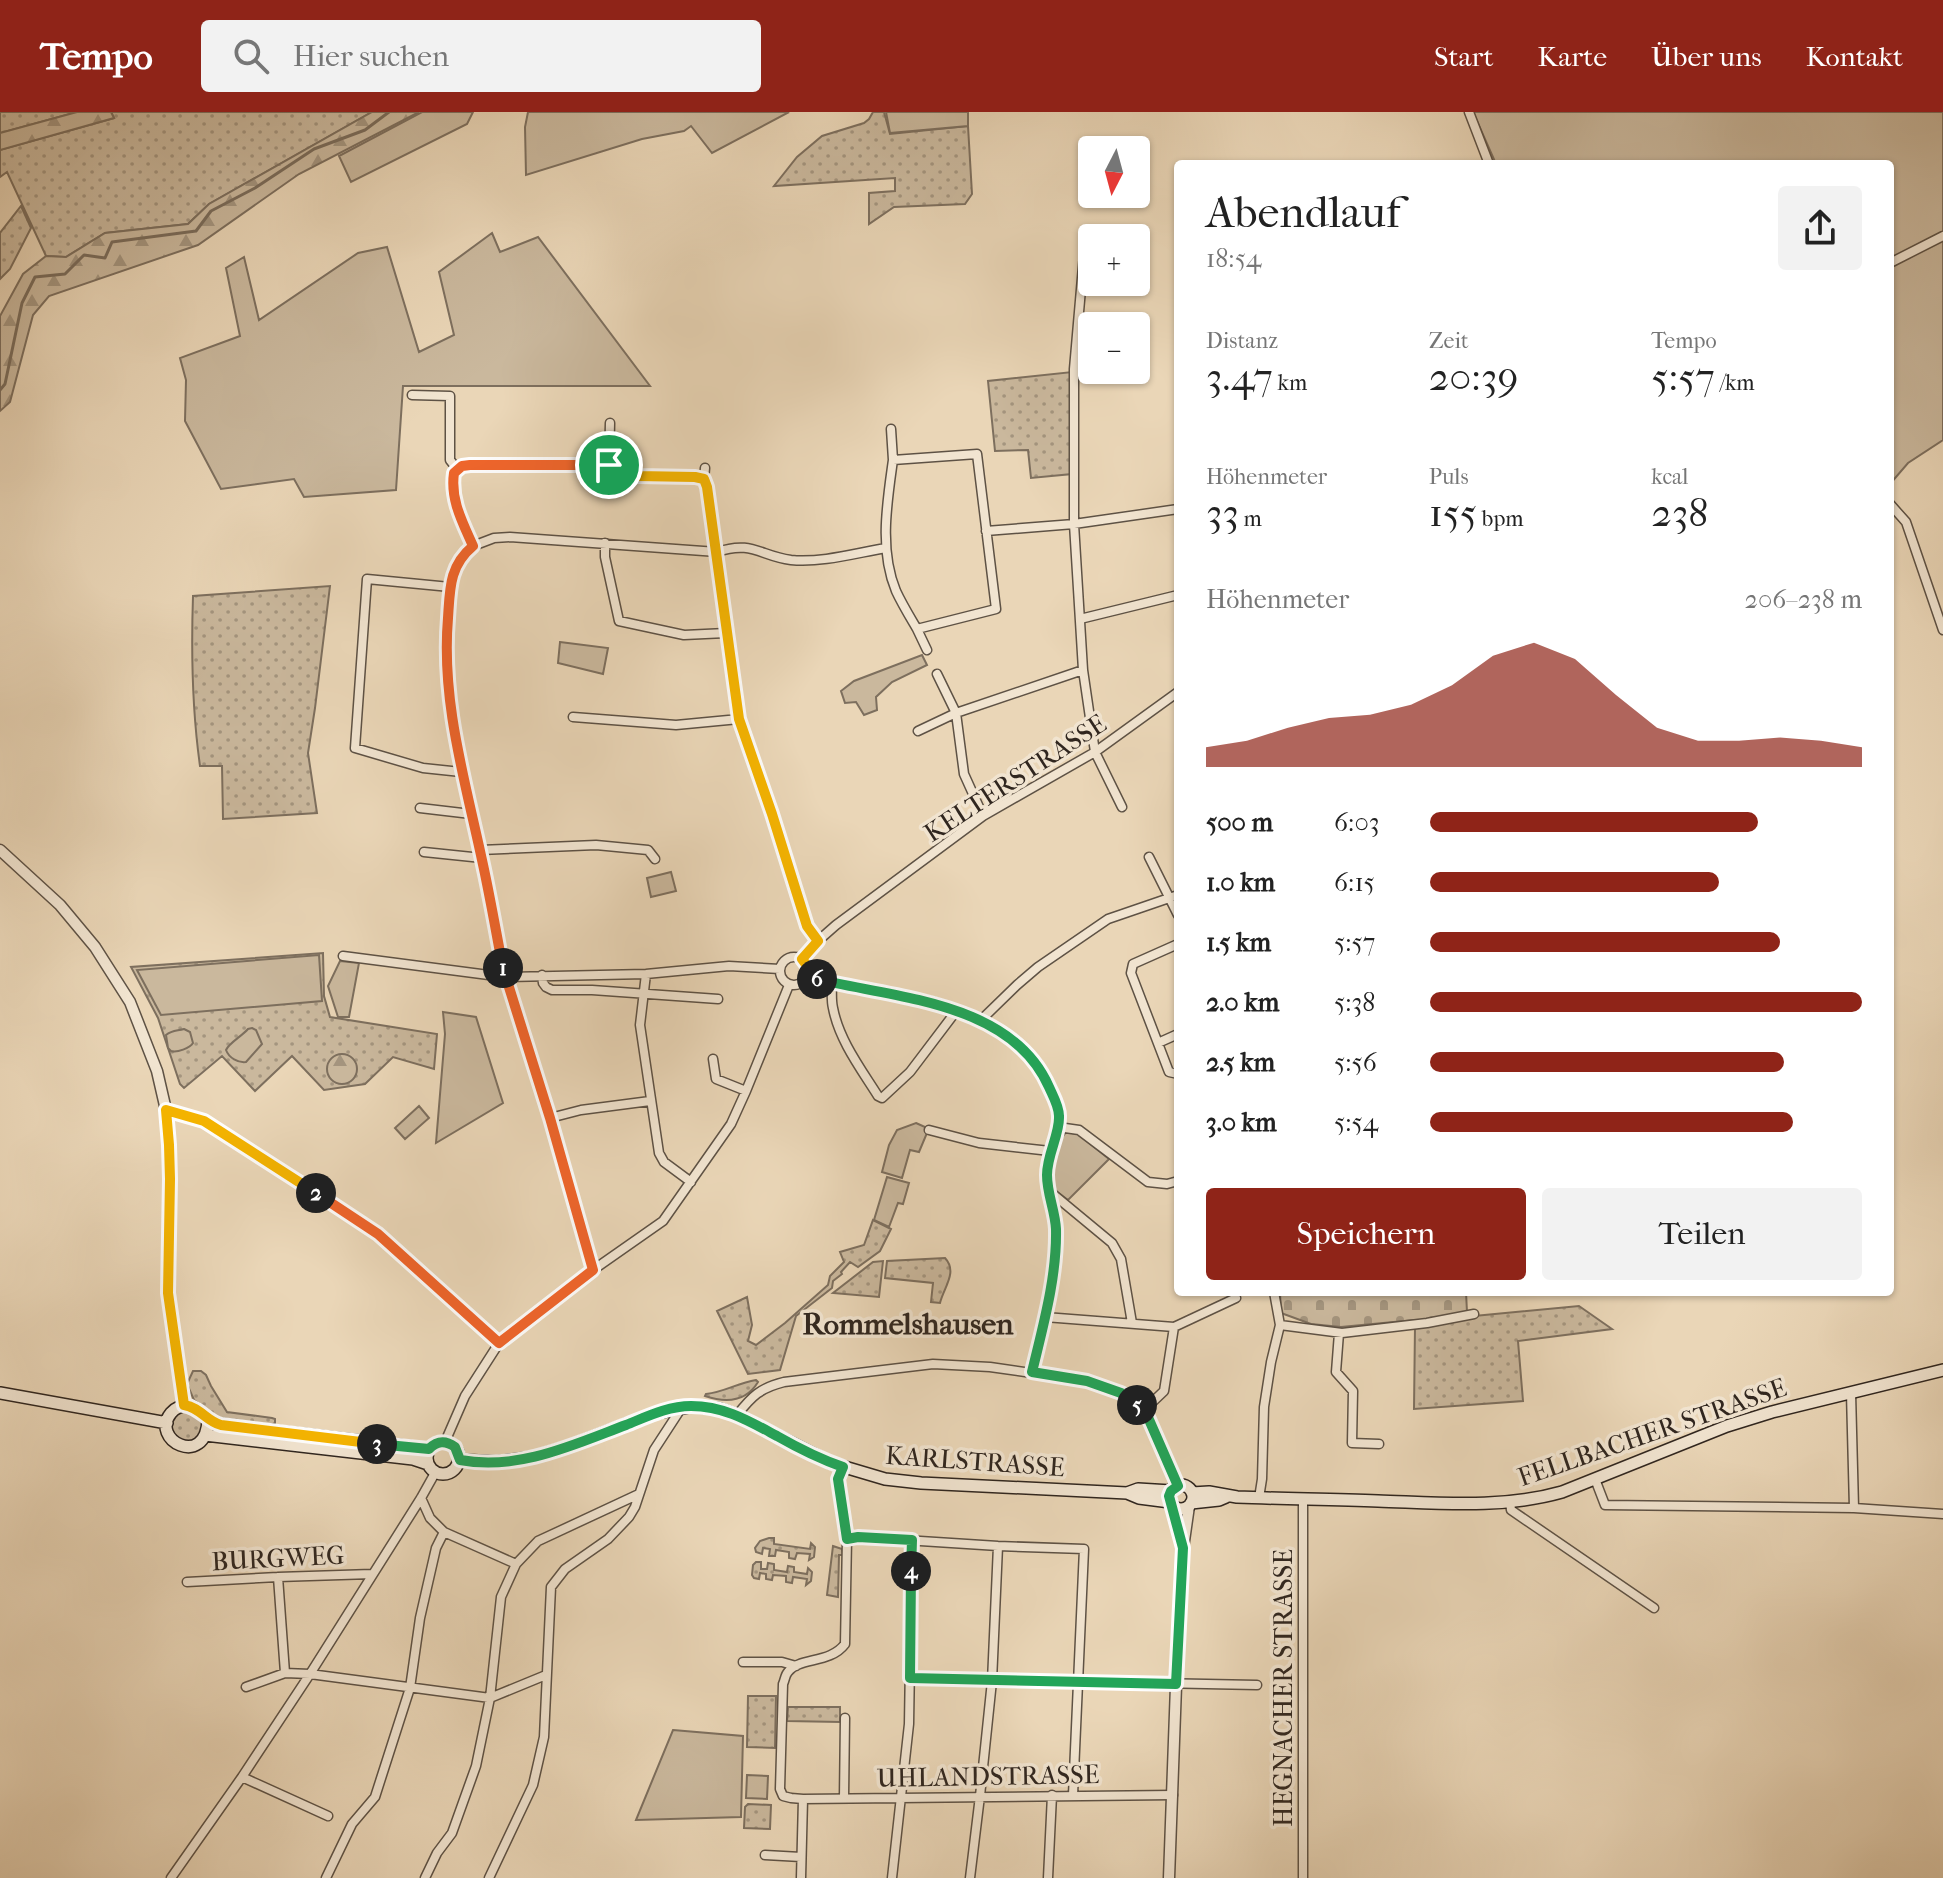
<!DOCTYPE html>
<html lang="de">
<meta charset="utf-8">
<style>
:root{--surface:#fff;--page:#f2f2f2;--text:#222;--muted:#767676;--accent:#8f2418}
body{margin:0;font-family:"IM FELL French Canon",serif;background:var(--page);color:var(--text);height:100vh;display:flex;flex-direction:column;font-size:30px;white-space:nowrap}
*{box-sizing:border-box;margin:0}
p{font-size:26px;color:var(--muted)}
.icon{flex:none;width:44px;height:44px;fill:none;stroke:currentColor;stroke-width:2;stroke-linecap:round;stroke-linejoin:round}
.map{position:relative;flex:1;overflow:hidden}
.drawer{position:absolute;left:1174px;top:48px;width:720px;height:1136px;display:flex;flex-direction:column;background:var(--surface);border-radius:8px;box-shadow:0 2px 6px #0004}
.drawer>*{flex:none}
.needle{width:52px;rotate:186deg}
.tools{position:absolute;left:1078px;top:24px;display:grid;gap:16px}
.tools a{display:grid;place-items:center;width:72px;height:72px;border-radius:8px;background:var(--surface);box-shadow:0 2px 6px #0004;font-size:40px}
.pin{position:absolute;display:grid;place-items:center;width:68px;height:68px;color:#fff;margin:-34px;border:4px solid #fff;border-radius:50%;box-shadow:0 2px 8px #0007}
.km{position:absolute;width:40px;height:40px;margin:-20px;border-radius:50%;background:#222;color:#fff;font-size:22px;line-height:40px;text-align:center}
.round{display:grid;place-items:center;flex:none;width:84px;height:84px;border-radius:8px;background:var(--page)}
.summary{display:flex;align-items:center;justify-content:space-between;height:136px;padding:0 32px}
h1{font-size:44px;font-weight:600;line-height:60px}
.stats{display:grid;grid-template-columns:repeat(3,1fr);gap:12px;height:136px;padding:8px 32px}
.stats div{display:grid;align-content:center}
.stats b{font-size:40px;font-weight:600}
.stats small{font-size:22px;font-weight:400}
.stats p{font-size:22px}
.chart{height:224px;padding:16px 32px}
.chart p{display:flex;justify-content:space-between}
.chart svg{width:100%;height:144px;margin-top:8px;fill:var(--accent);opacity:.7}
.cta{display:flex;gap:16px;margin-top:auto;padding:16px 32px}
.cta a{flex:1;height:92px;border-radius:8px;background:var(--accent);color:#fff;font-size:32px;font-weight:600;line-height:92px;text-align:center}
.cta a+a{background:var(--page);color:var(--text)}
ul{padding:0 32px;list-style:none;font-size:26px}
li{display:grid;grid-template-columns:128px 96px 1fr;align-items:center;height:60px}
li i{height:20px;border-radius:10px;background:var(--accent)}
header{display:flex;align-items:center;gap:48px;box-sizing:border-box;height:112px;padding:0 40px;background:var(--accent);color:#fff}
header strong{font-size:38px}
nav{display:flex;gap:44px;margin-inline-start:auto;font-size:28px}
.search{width:560px;height:72px;background:var(--page);display:flex;align-items:center;gap:20px;box-sizing:border-box;padding:0 28px;border-radius:8px;color:var(--muted);font-size:30px}
.map>svg:first-child{display:block}
.grass{fill:url(#grass-dots);stroke:#7d6f5e;stroke-width:2}
.forest{fill:url(#forest-firs);stroke:#7d6f5e;stroke-width:2}
.cemetery{fill:url(#cemetery-stones);stroke:#7d6f5e;stroke-width:2}
.green{fill:#cab89d;stroke:#7d6f5e;stroke-width:2}
.lines{fill:none;stroke-linecap:round;stroke-linejoin:round}
.stream{stroke:#7a6c5b;stroke-width:3}
.minor-casing{stroke:#5e5245;stroke-width:11}
.tertiary-casing{stroke:#5e5245;stroke-width:13}
.secondary-casing{stroke:#30261f;stroke-width:14}
.minor{stroke:#f1e4d0;stroke-width:8}
.tertiary{stroke:#f1e4d0;stroke-width:10}
.secondary{stroke:#f1e4d0;stroke-width:11}
.split-1-casing{stroke:#fff;stroke-width:16}
.split-2-casing{stroke:#fff;stroke-width:16}
.split-3-casing{stroke:#fff;stroke-width:16}
.split-4-casing{stroke:#fff;stroke-width:16}
.split-5-casing{stroke:#fff;stroke-width:16}
.split-6-casing{stroke:#fff;stroke-width:16}
.split-7-casing{stroke:#fff;stroke-width:16}
.split-1{stroke:#f0652b;stroke-width:10}
.split-2{stroke:#f0652b;stroke-width:10}
.split-3{stroke:#f5b400;stroke-width:10}
.split-4{stroke:#22a559;stroke-width:10}
.split-5{stroke:#22a559;stroke-width:10}
.split-6{stroke:#22a559;stroke-width:10}
.split-7{stroke:#f5b400;stroke-width:10}
.labels{text-anchor:middle;stroke-width:7;stroke-linejoin:round;paint-order:stroke}
.street-label{font-size:26px;fill:#30261f;stroke:#f1e4d0}
.quarter-label{font-size:30px;font-weight:bold;fill:#30261f;stroke:#f1e4d0}
</style>
<header>
<strong>Tempo</strong>
<div class="search"><svg class="icon" aria-label="search" viewBox="0 0 24 24"><circle cx="10" cy="10" r="6"/><path d="M15 15l6 6"/></svg>Hier suchen</div>
<nav><a>Start</a><a>Karte</a><a>Über uns</a><a>Kontakt</a></nav>
</header>
<div class="map">
<svg width="1943" height="1766" viewBox="0 0 1943 1766">
<defs>
<pattern id="grass-dots" width="8" height="8" patternUnits="userSpaceOnUse" patternTransform="scale(2)"><rect width="8" height="8" fill="#cab89d"/><path d="M2 2h.1M6 6h.1" fill="none" stroke="#a4957f" stroke-width="1.8" stroke-linecap="round"/></pattern>
<pattern id="forest-firs" width="22" height="20" patternUnits="userSpaceOnUse" patternTransform="scale(2)"><rect width="22" height="20" fill="#cab89d"/><path d="M5 1l3.5 6h-7zM16 11l3.5 6h-7z" fill="#a4957f"/></pattern>
<pattern id="cemetery-stones" width="16" height="16" patternUnits="userSpaceOnUse" patternTransform="scale(2)"><rect width="16" height="16" fill="#cab89d"/><path d="M2 7V4a2 2 0 0 1 4 0v3zM10 15v-3a2 2 0 0 1 4 0v3z" fill="#a4957f"/></pattern>
</defs>
<rect width="100%" height="100%" fill="#ead6b7"/>
<filter id="stains"><feTurbulence type="fractalNoise" baseFrequency=".0025" numOctaves="4"/><feColorMatrix values="0 0 0 0 .2 0 0 0 0 .09 0 0 0 0 .02 0 0 0 .5 -.17"/></filter>
<radialGradient id="worn" r=".72"><stop offset=".6" stop-color="#630" stop-opacity="0"/><stop offset="1" stop-color="#630" stop-opacity=".3"/></radialGradient>
<!-- grass -->
<path class="grass" d="M0,0H77L0,21Z
M111,0H372L209,92L188,112L105,121L66,145L46,144L7,60L0,65V38L114,6Z
M873,0H884L890,22L968,14L972,82L965,92L894,95L869,112V81L895,79V66L774,74L797,45L822,24L864,11L869,7Z
M21,94L31,116L10,157L0,167V121Z
M1072,260V362L1031,366L1028,338L995,339L988,269Z
M330,474L315,596L308,641L317,701L223,707L222,654H200C192,597 191,542 193,484Z
M323,841L324,884L330,905L437,922L434,957L393,945L365,972L324,978L292,944L255,979L222,944L184,976L180,972L158,906L131,855Z
M873,1108L891,1117L880,1139L858,1155L850,1150L841,1160L842,1162L833,1169L832,1176L796,1204L780,1258L748,1262L717,1199L747,1185L752,1213L748,1229L756,1233L785,1211L828,1173L830,1164L844,1150L840,1140L864,1133Z
M945,1146C958,1160 944,1175 940,1191L931,1190L933,1171L885,1166L887,1149Z
M883,1149L879,1185L833,1181L873,1150Z
M1579,1194L1612,1217L1518,1229L1523,1289L1414,1297L1415,1214L1474,1204Z
M193,1259H201L206,1263L211,1274L227,1300L272,1306L275,1307V1311L271,1313L214,1305L204,1295L194,1288L187,1272Z
M756,1268L758,1270C746,1290 726,1291 705,1284L706,1282C725,1280 737,1271 756,1268Z
M171 1314a16 16 0 1 1 32 0a16 16 0 1 1-32 0Z
M769,1426H774V1432L810,1437L811,1431L815,1435L814,1445L809,1448L810,1442L797,1441L795,1447L789,1446V1440L776,1438L775,1444H769L770,1437L763,1436L762,1442L756,1440L755,1436L760,1429Z
M833,1434L842,1437L843,1443H839L838,1485L827,1483Z
M756,1450H761V1457H767L768,1451L774,1452V1458L787,1460L788,1454L794,1455V1460L807,1462L808,1456L812,1460L811,1469L806,1473L807,1467L793,1465L792,1471L786,1470V1464L773,1463L772,1468L766,1467V1462L760,1461L759,1467L754,1466L752,1463L753,1453Z
M748,1584H776L775,1636L747,1635Z
M788,1595H840V1610L787,1609Z
M748,1692L771,1693L770,1717L744,1716L745,1695Z"/>
<!-- forest -->
<path class="forest" d="M77,0H111L114,6L0,38V21Z
M372,0H419L299,62L198,133L49,184L33,203L10,290L0,299V204L23,162L46,144L66,145L105,121L188,112L209,92Z
M327 957a15 15 0 1 1 30 0a15 15 0 1 1-30 0Z"/>
<!-- cemetery -->
<path class="cemetery" d="M1280,1180H1466L1467,1200L1415,1210L1414,1208L1341,1215L1311,1212L1281,1201Z"/>
<!-- green -->
<path class="green" d="M422,0H473L467,12L351,70L339,44Z
M528,0H789L712,41L691,14L684,19L642,27L526,63L525,15Z
M886,0H968V14L890,21Z
M1473,0H1943V328L1908,351L1890,372V52H1496Z
M492,121L500,140L538,125L650,274H403L396,378L304,385L294,367L221,377L185,309L186,268L180,246L240,224L226,156L244,145L259,208L358,141L387,135L419,240L454,223L439,160Z
M560,530L608,536L603,562L558,551Z
M922,543L927,553L892,570L876,585L877,598L864,603L856,590L845,591L841,579L854,569Z
M671,760L676,779L651,785L647,766Z
M319,843L322,889L161,903L137,858Z
M340,849L359,851L349,905H338L328,874Z
M443,900L476,905L503,991L436,1031L445,922Z
M252,916L256,918L262,932L246,950C238,951 229,946 226,938C229,931 242,924 248,917Z
M184,917L190,920L193,931C190,936 177,941 171,939L168,936L166,923C172,918 177,919 184,917Z
M419,994L429,1006L405,1027L395,1016Z
M916,1011L925,1015L927,1021L919,1040L910,1038L902,1066L882,1060L889,1033L897,1018Z
M1066,1020L1078,1022L1109,1047L1068,1088L1052,1076C1052,1056 1053,1035 1066,1020Z
M887,1065L909,1071L903,1092L898,1091L889,1115L874,1108Z
M673,1618L743,1624L741,1705L636,1708Z
M747,1663L768,1664L767,1687L746,1686Z"/>
<g class="lines">
<!-- stream -->
<path class="stream" d="M0,278L5,272L22,191L35,165L65,162L84,143L105,146L112,130L196,119L211,99L255,76L314,37L365,18L389,0"/>
<defs>
<path id="minor" d="M1469,0L1489,52
M1086,120L1074,257V412L1083,558L1095,640L1122,695
M1890,151L1943,124
M412,283L450,284V348L457,357
M891,317L893,348
M977,342L996,497L917,517C910,505 902,492 896,479C879,438 887,391 893,348Z
M609,353L610,311
M705,356L704,367L707,375L739,607L772,702L807,814L818,829
M1890,392L1906,410L1943,518
M986,419L1074,412L1178,397
M605,431V445L619,509L684,523L726,521
M473,434L456,393L454,385V361L462,354L603,351L637,364L695,365L704,367
M450,475L367,467L355,636L423,656L461,660
M1080,507L1178,483
M917,517L927,538
M937,562L956,601L964,662L983,704
M573,605L676,613L739,607
M918,619L956,601L1083,558
M420,696L471,702
M480,738L596,733L648,738L655,747
M424,740L482,746
M1149,745L1178,803
M1178,832L1133,852L1131,861L1169,960L1178,962
M343,844L504,865L646,862L729,854L780,857
M780 859a14 14 0 1 1 28 0a14 14 0 1 1-28 0Z
M802,847L811,835L836,813L983,704L1095,640L1178,580
M646,862L640,913L659,1041L664,1050L691,1070
M542,863L543,871L546,875L552,878H592L718,887
M808,864C849,876 892,880 934,890C959,897 983,910 1005,924C1026,939 1038,950 1049,974C1053,983 1058,992 1059,1002C1061,1021 1047,1042 1047,1062C1047,1081 1055,1097 1056,1116C1057,1164 1042,1213 1032,1260
M832,870C832,878 831,888 833,896C839,928 861,957 878,984L882,986L910,960L957,898
M980,909L1017,873L1038,855L1108,807L1178,783
M1158,931L1178,922
M713,947L716,967L746,979
M166,998L204,1009L299,1069L347,1103L378,1122L499,1231
M550,1006L581,998L650,989
M1058,1015L1079,1018L1148,1070L1167,1072L1178,1069
M929,1018L979,1031L1050,1039
M1048,1078L1112,1131L1121,1147L1132,1211
M593,1158L550,1006L504,865L482,746L461,660L446,559L445,533L450,475L458,451L464,442L473,434L494,426L510,425L717,440C752,428 760,444 791,448C822,451 856,441 886,436
M1045,1205L1174,1215
M1280,1213L1342,1221L1427,1211L1474,1202
M1339,1221L1336,1260L1353,1279L1352,1331L1379,1332
M1851,1281L1854,1396
M1144,1298L1164,1279L1174,1215L1236,1186
M737,1303C752,1284 760,1276 784,1270L933,1252L990,1255L1087,1269L1121,1281L1144,1298L1178,1374
M445,1330L465,1284L499,1231L593,1158L663,1109L731,1012L746,979L789,873
M1595,1367L1605,1393L1854,1396L1943,1402
M421,1386L430,1406L444,1420L516,1452
M1259,1386L1262,1367L1264,1295L1271,1250L1280,1213L1274,1180
M1303,1386V1766
M1510,1390L1511,1398L1654,1496
M847,1427L858,1425L998,1434L1084,1437L1073,1683
M278,1465L285,1561
M187,1470L278,1465L372,1462
M743,1550H782L796,1554
M910,1566L1257,1573
M246,1575L285,1561L310,1562L490,1586L546,1563
M242,1665L328,1704
M844,1686L845,1606
M803,1687L1173,1683
M765,1743L801,1745
M171,1766L242,1665L310,1562L421,1386L435,1361
M326,1766L352,1712L375,1685L410,1576L420,1506L436,1436L444,1420
M425,1766L437,1741L452,1721L476,1654L490,1586L501,1485L516,1452L538,1429L639,1382
M489,1766L533,1673L544,1625L551,1475L565,1457L608,1427L629,1405L635,1395L654,1338L682,1295
M801,1766L803,1687L791,1686L783,1684L780,1677L783,1572C785,1568 785,1563 788,1560C799,1545 830,1552 845,1532L847,1427L838,1367L843,1355
M892,1766L909,1612L912,1428
M970,1766L980,1684L992,1569L998,1434
M1048,1766L1052,1683"/>
<path id="tertiary" d="M0,738L60,793L95,835L130,890L157,959L166,998L169,1033L168,1181L184,1293
M1173,1394L1183,1434
M1169,1766L1178,1519L1183,1436L1189,1394"/>
<path id="secondary" d="M0,1281L167,1311
M208,1308C206,1357 149,1328 171,1301C175,1296 182,1293 188,1294C199,1295 201,1303 209,1308C211,1310 218,1312 221,1313L429,1337
M205,1323L413,1347L428,1352
M427 1346a16 16 0 1 1 32 0a16 16 0 1 1-32 0Z
M460,1348L497,1350L534,1345L567,1335L656,1301L693,1294L720,1297L737,1303L831,1351L885,1367L921,1371L1127,1381L1139,1386L1170,1390
M1169 1385a12 12 0 1 1 24 0a12 12 0 1 1-24 0Z
M1127,1381L1138,1377L1171,1379
M1192,1381L1209,1380L1237,1385C1284,1387 1331,1387 1378,1389C1440,1391 1502,1397 1562,1380L1727,1314L1772,1300L1943,1258
M1191,1391L1219,1388L1226,1385"/>
</defs>
<!-- minor casing -->
<use href="#minor" class="minor-casing"/>
<!-- tertiary casing -->
<use href="#tertiary" class="tertiary-casing"/>
<!-- secondary casing -->
<use href="#secondary" class="secondary-casing"/>
<!-- minor -->
<use href="#minor" class="minor"/>
<!-- tertiary -->
<use href="#tertiary" class="tertiary"/>
<!-- secondary -->
<use href="#secondary" class="secondary"/>
</g>
<g class="lines">
<defs>
<path id="split-1" d="M503,856C496,820 490,784 482,748C465,668 441,589 448,506C450,477 449,454 473,434C463,411 450,388 454,361L462,354L470,353H609"/>
<path id="split-2" d="M316,1081L378,1122L499,1231L593,1158L550,1006L503,856"/>
<path id="split-3" d="M316,1081L204,1009L166,998L169,1033L170,1067L168,1181L184,1293C201,1296 206,1309 221,1313L377,1332"/>
<path id="split-4" d="M377,1332L429,1337C437,1329 445,1328 455,1335L460,1348C518,1359 573,1333 626,1313C646,1305 668,1294 691,1294C724,1294 749,1309 777,1324C798,1336 820,1347 843,1355L838,1367L847,1427L858,1425L912,1428L911,1459"/>
<path id="split-5" d="M911,1459L910,1566L1176,1572L1183,1436L1169,1384L1171,1379L1178,1374L1147,1303L1137,1293"/>
<path id="split-6" d="M817,867C895,886 1012,890 1049,975C1053,984 1059,994 1059,1004C1060,1022 1047,1042 1047,1063C1047,1082 1055,1098 1056,1117C1057,1165 1043,1214 1032,1260L1087,1269L1121,1281L1137,1293"/>
<path id="split-7" d="M609,353L637,364L695,365L704,367L707,375L739,607L772,702L807,814L818,829L802,847L808,855V864L817,867"/>
</defs>
<!-- split-1 casing -->
<use href="#split-1" class="split-1-casing"/>
<!-- split-2 casing -->
<use href="#split-2" class="split-2-casing"/>
<!-- split-3 casing -->
<use href="#split-3" class="split-3-casing"/>
<!-- split-4 casing -->
<use href="#split-4" class="split-4-casing"/>
<!-- split-5 casing -->
<use href="#split-5" class="split-5-casing"/>
<!-- split-6 casing -->
<use href="#split-6" class="split-6-casing"/>
<!-- split-7 casing -->
<use href="#split-7" class="split-7-casing"/>
<!-- split-1 -->
<use href="#split-1" class="split-1"/>
<!-- split-2 -->
<use href="#split-2" class="split-2"/>
<!-- split-3 -->
<use href="#split-3" class="split-3"/>
<!-- split-4 -->
<use href="#split-4" class="split-4"/>
<!-- split-5 -->
<use href="#split-5" class="split-5"/>
<!-- split-6 -->
<use href="#split-6" class="split-6"/>
<!-- split-7 -->
<use href="#split-7" class="split-7"/>
</g>
<g class="labels">
<!-- street labels -->
<g class="street-label">
<text transform="translate(1015 666) rotate(-33)" y="9">KELTERSTRASSE</text>
<text transform="translate(1652 1320) rotate(-19)" y="9">FELLBACHER STRASSE</text>
<text transform="translate(975 1349) rotate(4)" y="9">KARLSTRASSE</text>
<text transform="translate(278 1446) rotate(-3)" y="9">BURGWEG</text>
<text transform="translate(1283 1576) rotate(-90)" y="9">HEGNACHER STRASSE</text>
<text transform="translate(988 1664) rotate(-1)" y="9">UHLANDSTRASSE</text>
</g>
<!-- quarter labels -->
<g class="quarter-label">
<text x="908" y="1222">Rommelshausen</text>
</g>
</g>
<rect width="100%" height="100%" filter="url(#stains)"/>
<rect width="100%" height="100%" fill="url(#worn)"/>
</svg>
<div class="tools">
<a><svg class="needle" viewBox="-14 -14 28 28"><path d="M0-13l5 13h-10z" fill="#e53935"/><path d="M0 13l5-13h-10z" fill="#767676"/></svg></a>
<a>+</a>
<a>−</a>
</div>
<div class="pin" style="left:609px;top:353px;background:#1e9e55"><svg class="icon" aria-label="arrive" viewBox="0 0 24 24"><path d="M6 21V4h12l-3 4 3 4H6"/></svg></div>
<b class="km" style="left:503px;top:856px">1</b>
<b class="km" style="left:316px;top:1081px">2</b>
<b class="km" style="left:377px;top:1332px">3</b>
<b class="km" style="left:911px;top:1459px">4</b>
<b class="km" style="left:1137px;top:1293px">5</b>
<b class="km" style="left:817px;top:867px">6</b>
<section class="drawer">
<div class="summary"><div><h1>Abendlauf</h1><p>18:54</p></div><a class="round"><svg class="icon" aria-label="share" viewBox="0 0 24 24"><path d="M12 15V3M7 8l5-5 5 5M5 13v7h14v-7"/></svg></a></div>
<div class="stats">
<div><p>Distanz</p><b>3.47<small> km</small></b></div>
<div><p>Zeit</p><b>20:39</b></div>
<div><p>Tempo</p><b>5:57<small> /km</small></b></div>
</div>
<div class="stats">
<div><p>Höhenmeter</p><b>33<small> m</small></b></div>
<div><p>Puls</p><b>155<small> bpm</small></b></div>
<div><p>kcal</p><b>238</b></div>
</div>
<div class="chart"><p><span>Höhenmeter</span>206–238 m</p>
<svg viewBox="0 0 160 44" preserveAspectRatio="none"><path d="M0 44V38L10 36L20 32L30 29L40 28L50 25L60 19L70 10L80 6L90 11L100 22L110 32L120 36L130 36L140 35L150 36L160 38V44z"/></svg>
</div>
<ul>
<li><b>500 m</b>6:03<i style="width:76%"></i></li>
<li><b>1.0 km</b>6:15<i style="width:67%"></i></li>
<li><b>1.5 km</b>5:57<i style="width:81%"></i></li>
<li><b>2.0 km</b>5:38<i style="width:100%"></i></li>
<li><b>2.5 km</b>5:56<i style="width:82%"></i></li>
<li><b>3.0 km</b>5:54<i style="width:84%"></i></li>
</ul>
<div class="cta"><a>Speichern</a><a>Teilen</a></div>
</section>
</div>
